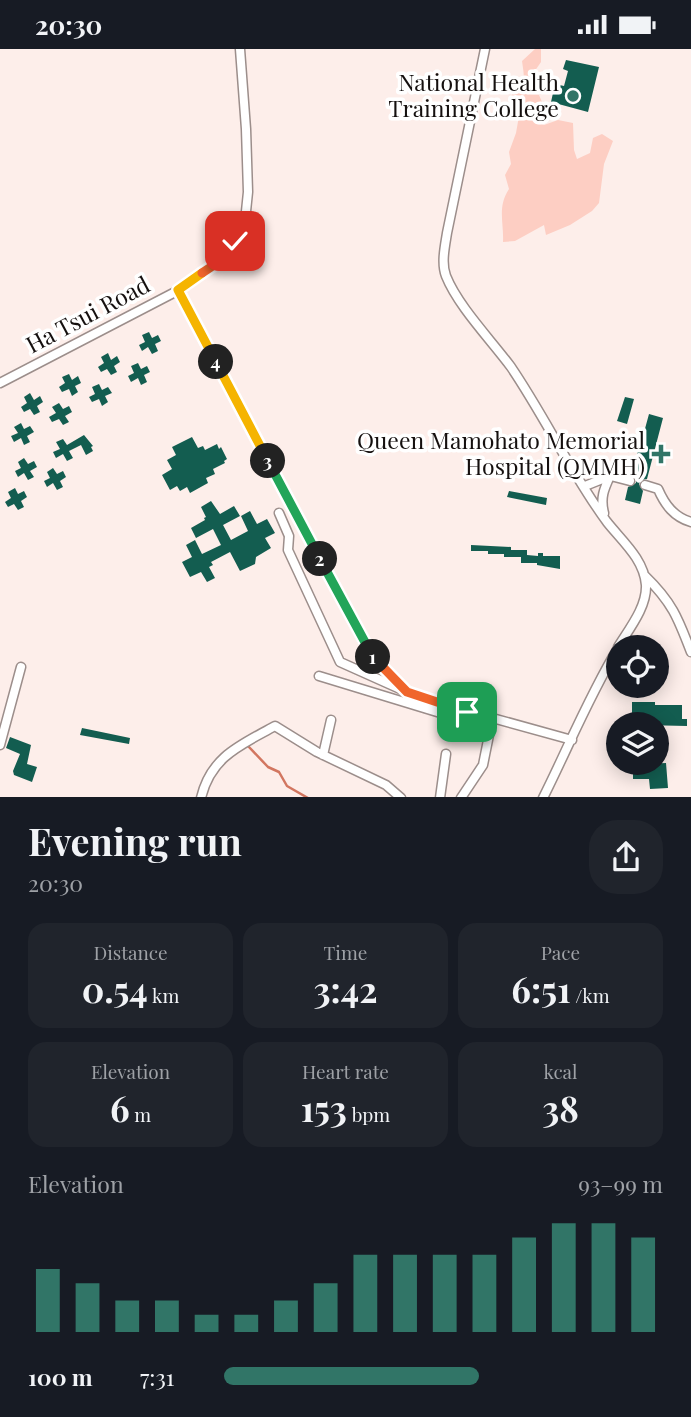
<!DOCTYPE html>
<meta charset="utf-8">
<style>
:root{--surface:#171b24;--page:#20242c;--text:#f1f3f6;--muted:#9ea1a6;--accent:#317567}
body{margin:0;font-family:"Playfair Display",serif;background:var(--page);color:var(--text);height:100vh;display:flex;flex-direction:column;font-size:26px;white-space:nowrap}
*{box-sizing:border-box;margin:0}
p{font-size:23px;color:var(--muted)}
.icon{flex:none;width:38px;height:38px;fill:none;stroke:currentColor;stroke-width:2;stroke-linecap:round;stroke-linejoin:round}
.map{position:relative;height:748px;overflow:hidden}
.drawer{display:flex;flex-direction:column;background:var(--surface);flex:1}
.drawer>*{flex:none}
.tools{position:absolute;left:606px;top:586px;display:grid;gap:14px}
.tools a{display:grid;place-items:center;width:63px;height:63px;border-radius:50%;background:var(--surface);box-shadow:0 4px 18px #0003;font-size:35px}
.pin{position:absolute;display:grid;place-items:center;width:60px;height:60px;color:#fff;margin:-30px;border-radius:14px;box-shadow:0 4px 10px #0006}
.km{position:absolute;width:35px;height:35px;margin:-18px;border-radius:50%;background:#222;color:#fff;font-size:19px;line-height:35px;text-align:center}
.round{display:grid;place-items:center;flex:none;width:74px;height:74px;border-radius:28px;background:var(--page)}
.headline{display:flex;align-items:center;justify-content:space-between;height:119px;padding:0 28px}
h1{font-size:38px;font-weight:700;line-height:52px}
.stats{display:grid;grid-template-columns:repeat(3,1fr);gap:10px;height:119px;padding:7px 28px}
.stats div{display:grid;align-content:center;border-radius:18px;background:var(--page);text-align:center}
.stats b{font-size:35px;font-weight:700}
.stats small{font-size:19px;font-weight:400}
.stats p{font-size:19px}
.chart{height:196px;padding:14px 28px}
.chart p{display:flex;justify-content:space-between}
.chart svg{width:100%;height:126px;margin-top:7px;stroke:var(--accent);stroke-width:6}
ul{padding:0 28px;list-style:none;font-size:23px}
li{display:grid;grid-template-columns:112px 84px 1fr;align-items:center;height:52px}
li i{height:18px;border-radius:9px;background:var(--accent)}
.status{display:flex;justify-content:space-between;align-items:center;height:49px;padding:0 35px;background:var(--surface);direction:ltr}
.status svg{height:19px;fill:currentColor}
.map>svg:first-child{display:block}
.green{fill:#fdcec3}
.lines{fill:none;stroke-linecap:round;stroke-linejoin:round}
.stream{stroke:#d27660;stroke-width:2.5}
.building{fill:#135d50}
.minor-casing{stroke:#9c8e8b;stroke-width:11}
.minor{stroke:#fff;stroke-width:8}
.split-1-casing{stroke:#fff;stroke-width:14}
.split-2-casing{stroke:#fff;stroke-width:14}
.split-3-casing{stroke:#fff;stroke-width:14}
.split-4-casing{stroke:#fff;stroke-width:14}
.split-5-casing{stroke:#fff;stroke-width:14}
.split-6-casing{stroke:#fff;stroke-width:14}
.split-1{stroke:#f0652b;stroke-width:9}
.split-2{stroke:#22a559;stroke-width:9}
.split-3{stroke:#22a559;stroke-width:9}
.split-4{stroke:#f5b400;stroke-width:9}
.split-5{stroke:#f5b400;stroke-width:9}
.split-6{stroke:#f0652b;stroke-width:9}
.poi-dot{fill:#317567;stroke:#fff;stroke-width:2.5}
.labels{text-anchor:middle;stroke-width:7;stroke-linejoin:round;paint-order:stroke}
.poi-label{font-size:23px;fill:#15100f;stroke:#fff;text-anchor:end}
.street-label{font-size:23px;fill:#15100f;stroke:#fff}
</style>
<div class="status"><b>20:30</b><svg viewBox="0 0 49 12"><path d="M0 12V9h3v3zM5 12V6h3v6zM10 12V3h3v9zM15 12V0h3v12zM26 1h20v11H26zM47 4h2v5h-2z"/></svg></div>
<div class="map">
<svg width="691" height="749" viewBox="0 0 691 749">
<rect width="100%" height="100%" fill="#fdeeea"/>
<!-- green -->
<path class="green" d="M535,0H541V13L530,29L532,43L539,46L542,53L535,62H520L511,48L513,43C527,34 524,27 522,12Z
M519,67L544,76L558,71L573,74L574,101L577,110L590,104L593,89L602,85L613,92L604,115L599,154L592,162L570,176L546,186L544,176L515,192L503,193C504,174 497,158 509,140L505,126L511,115L509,103L516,84Z"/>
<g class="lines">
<!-- stream -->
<path class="stream" d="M248,697L268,718L279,723L287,737L308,749"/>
</g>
<!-- building -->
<path class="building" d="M566,11L599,18L588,63L551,53L555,35L564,37L568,22L563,20Z
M149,283L152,289L158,286L161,292L155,295L158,302L152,305L148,298L142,302L139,296L145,293L142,286Z
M108,304L111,311L117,307L120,313L114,317L117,323L111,326L107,320L101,323L98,318L104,314L101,308Z
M138,314L141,320L147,317L150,323L144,326L147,333L141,336L138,329L131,333L128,327L134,324L131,317Z
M69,325L72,331L78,327L81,334L75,337L78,343L72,347L69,340L62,343L59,338L65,334L62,328Z
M99,335L102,341L108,338L112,344L105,347L108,353L102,357L99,350L92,353L89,348L95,345L92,338Z
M30,344L34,351L40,347L43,353L37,357L40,363L34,366L30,360L24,363L21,358L27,354L24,348Z
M625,348L634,350L627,375L617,372Z
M59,354L63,360L69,357L72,363L65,367L69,373L63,376L59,370L52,373L49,368L56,364L52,358Z
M649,365L663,369L647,430L641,431L639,435L643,442L640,455L625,451L628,438L636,434V430L631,426L640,395L636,394L638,386L643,387Z
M21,374L24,380L30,377L34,383L27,387L30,393L24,396L21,389L14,393L11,387L18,384L14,378Z
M84,386L93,397L91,398L93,402L86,406L81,396L69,402L73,409L67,412L63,405L56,409L53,403L60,400L56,393L63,390L67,396Z
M192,388L198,399L203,397L205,401L217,395L219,400L221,398L227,410L224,412L225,414L213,420L215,425L206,429L208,434L190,444L187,438L180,442L177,437L170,441L162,426L172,420L167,411L176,406L172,398Z
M24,409L28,415L34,412L37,418L30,422L34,428L28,431L24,424L18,428L15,422L21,419L18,413Z
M53,419L57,425L63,422L66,428L60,432L63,438L57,441L53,434L47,438L44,432L50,429L47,423Z
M15,439L18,445L24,442L27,448L21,452L24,458L18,461L14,455L8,458L5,453L11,449L8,443Z
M509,442L547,449L546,456L507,448Z
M211,452L220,465L234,457L240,467L223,476L231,491L248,482L241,467L250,462L257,475L267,470L275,484L265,489L271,499L256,508L255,515L240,522L230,503L211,513L213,516L209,518L215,529L207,533L201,523L190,528L182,513L192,508L186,496L195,491L202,505L221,496L213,480L196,489L191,479L205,471L204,469L206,468L201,458Z
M471,496L511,498V501H527V506L538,507V504H543V507H560V520L537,516V514H521V508H504V505H488V502H471Z
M632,653H655V656H682V670H687V677L642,676L641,668H632Z
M82,679L130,689L129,695L80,686Z
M10,688L31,696L27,715L37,718L32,733L14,726L13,722L20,705L6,699Z
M666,714L668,739L650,740L649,730H633V721L644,720V715Z"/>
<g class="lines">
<defs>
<path id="minor" d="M485,0L447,184C445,197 441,214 446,227C458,257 491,291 511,318C545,368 571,424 607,473C622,492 644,510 646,536C647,558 629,580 618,598
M178,241L370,605L407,643
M0,334L181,240L214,216L235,192L245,172L248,143L246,80L240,0
M572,417L630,432
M645,436L658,440C665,456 674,468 691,473
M585,437L610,427
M279,464L289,487L288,501L340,613L407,643L467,662L572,691
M604,464C600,449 604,440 610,427
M645,527C672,553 678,569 691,603
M319,627L460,670L490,681L483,716L461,749
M0,696L21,618
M323,706L331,671
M201,749C211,707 241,696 275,677L317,703L386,736L401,749
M440,749L446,705
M543,749C568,699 589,647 618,599"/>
</defs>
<!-- minor casing -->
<use href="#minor" class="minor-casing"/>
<!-- minor -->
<use href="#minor" class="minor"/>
</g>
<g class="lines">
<defs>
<path id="split-1" d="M373,608L407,643L467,663"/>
<path id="split-2" d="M320,510L373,608"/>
<path id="split-3" d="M268,412L320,510"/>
<path id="split-4" d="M216,313L268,412"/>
<path id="split-5" d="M202,224L178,241L216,313"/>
<path id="split-6" d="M202,224L214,216L235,192"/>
</defs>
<!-- split-1 casing -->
<use href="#split-1" class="split-1-casing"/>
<!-- split-2 casing -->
<use href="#split-2" class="split-2-casing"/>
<!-- split-3 casing -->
<use href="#split-3" class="split-3-casing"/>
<!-- split-4 casing -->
<use href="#split-4" class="split-4-casing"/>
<!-- split-5 casing -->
<use href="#split-5" class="split-5-casing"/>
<!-- split-6 casing -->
<use href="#split-6" class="split-6-casing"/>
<!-- split-1 -->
<use href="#split-1" class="split-1"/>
<!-- split-2 -->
<use href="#split-2" class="split-2"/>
<!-- split-3 -->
<use href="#split-3" class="split-3"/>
<!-- split-4 -->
<use href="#split-4" class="split-4"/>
<!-- split-5 -->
<use href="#split-5" class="split-5"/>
<!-- split-6 -->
<use href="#split-6" class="split-6"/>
</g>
<!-- markers -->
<g class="poi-dot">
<circle cx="573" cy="47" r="7"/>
<path d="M657.5 394.5h7v7h7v7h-7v7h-7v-7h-7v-7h7z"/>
</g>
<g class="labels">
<!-- poi labels -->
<g class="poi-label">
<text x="559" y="42">National Health<tspan x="559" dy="26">Training College</tspan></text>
<text x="645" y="400">Queen Mamohato Memorial<tspan x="645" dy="26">Hospital (QMMH)</tspan></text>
</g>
<!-- street labels -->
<g class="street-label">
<text transform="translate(88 266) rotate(-28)" y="8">Ha Tsui Road</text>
</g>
</g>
</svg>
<div class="tools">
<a><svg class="icon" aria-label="locate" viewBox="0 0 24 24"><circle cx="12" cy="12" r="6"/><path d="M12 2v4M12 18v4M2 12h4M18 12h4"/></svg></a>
<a><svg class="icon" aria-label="layers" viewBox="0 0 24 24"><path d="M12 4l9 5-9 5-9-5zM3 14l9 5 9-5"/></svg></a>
</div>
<div class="pin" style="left:467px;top:663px;background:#1e9e55"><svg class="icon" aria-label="arrive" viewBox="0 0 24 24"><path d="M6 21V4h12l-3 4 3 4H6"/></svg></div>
<div class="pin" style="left:235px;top:192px;background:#d93025"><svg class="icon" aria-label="check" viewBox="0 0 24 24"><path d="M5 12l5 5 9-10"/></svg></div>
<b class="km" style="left:373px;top:608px">1</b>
<b class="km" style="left:320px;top:510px">2</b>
<b class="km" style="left:268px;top:412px">3</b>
<b class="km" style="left:216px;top:313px">4</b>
</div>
<section class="drawer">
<div class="headline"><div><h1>Evening run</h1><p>20:30</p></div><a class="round"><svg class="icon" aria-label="share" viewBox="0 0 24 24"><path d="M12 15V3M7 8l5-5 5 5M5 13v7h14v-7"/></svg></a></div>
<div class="stats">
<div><p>Distance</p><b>0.54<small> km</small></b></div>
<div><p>Time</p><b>3:42</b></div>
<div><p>Pace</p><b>6:51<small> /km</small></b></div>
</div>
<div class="stats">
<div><p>Elevation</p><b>6<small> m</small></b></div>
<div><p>Heart rate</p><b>153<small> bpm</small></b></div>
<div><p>kcal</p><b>38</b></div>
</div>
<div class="chart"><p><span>Elevation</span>93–99 m</p>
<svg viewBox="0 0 160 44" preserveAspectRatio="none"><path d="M5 44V22M15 44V27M25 44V33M35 44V33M45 44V38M55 44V38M65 44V33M75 44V27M85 44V17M95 44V17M105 44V17M115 44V17M125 44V11M135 44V6M145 44V6M155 44V11"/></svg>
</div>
<ul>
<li><b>100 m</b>7:31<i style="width:58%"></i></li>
</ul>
</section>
